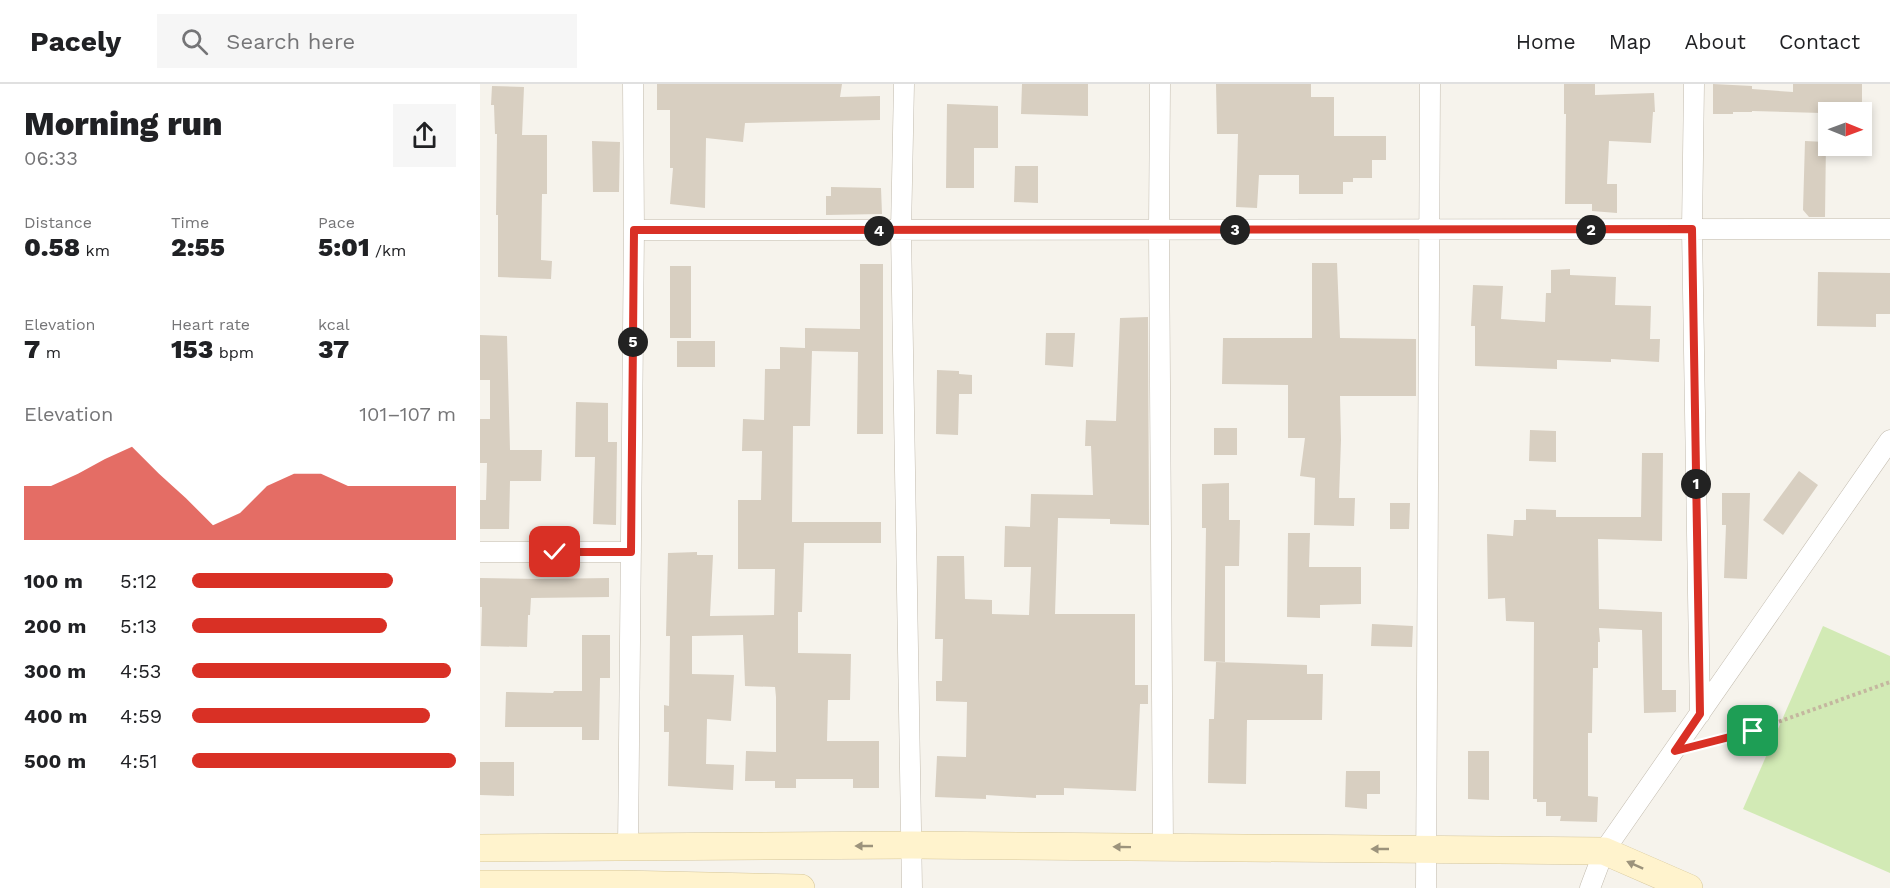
<!DOCTYPE html>
<meta charset="utf-8">
<style>
:root{--surface:#fff;--page:#f6f6f6;--text:#202124;--muted:#757577;--line:#e0e0e0;--accent:#d93025}
body{margin:0;font-family:"Work Sans",sans-serif;background:var(--page);color:var(--text);height:100vh;display:flex;flex-direction:column;font-size:22px;white-space:nowrap}
*{box-sizing:border-box;margin:0}
p{font-size:20px;color:var(--muted)}
.icon{flex:none;width:33px;height:33px;fill:none;stroke:currentColor;stroke-width:2;stroke-linecap:round;stroke-linejoin:round}
.map{position:relative;flex:1;overflow:hidden}
.sheet{display:flex;flex-direction:column;background:var(--surface);width:480px}
.sheet>*{flex:none}
.needle{width:39px;rotate:91deg}
.controls{position:absolute;left:1338px;top:18px;display:grid;gap:12px}
.controls a{display:grid;place-items:center;width:54px;height:54px;border-radius:0px;background:var(--surface);box-shadow:0 3px 9px #0003;font-size:30px}
.pin{position:absolute;display:grid;place-items:center;width:51px;height:51px;color:#fff;margin:-26px;border-radius:12px;box-shadow:0 3px 9px #0006}
.km{position:absolute;width:30px;height:30px;margin:-15px;border-radius:50%;background:#222;color:#fff;font-size:16px;line-height:30px;text-align:center}
.round{display:grid;place-items:center;flex:none;width:63px;height:63px;border-radius:0px;background:var(--page)}
.summary{display:flex;align-items:center;justify-content:space-between;height:102px;padding:0 24px}
h1{font-size:33px;font-weight:800;line-height:45px}
.metrics{display:grid;grid-template-columns:repeat(3,1fr);gap:9px;height:102px;padding:6px 24px}
.metrics div{display:grid;align-content:center}
.metrics b{font-size:26px;font-weight:800}
.metrics small{font-size:16px;font-weight:400}
.metrics p{font-size:16px}
.chart{height:168px;padding:12px 24px}
.chart p{display:flex;justify-content:space-between}
.chart svg{width:100%;height:108px;margin-top:6px;fill:var(--accent);opacity:.7}
ul{padding:0 24px;list-style:none;font-size:20px}
li{display:grid;grid-template-columns:96px 72px 1fr;align-items:center;height:45px}
li i{height:15px;border-radius:8px;background:var(--accent)}
header{display:flex;align-items:center;gap:36px;box-sizing:border-box;height:84px;padding:0 30px;background:var(--surface);border-bottom:2px solid var(--line)}
header strong{font-size:28px}
nav{display:flex;gap:33px;margin-inline-start:auto;font-size:21px}
.search{width:420px;height:54px;background:var(--page);display:flex;align-items:center;gap:15px;box-sizing:border-box;padding:0 21px;border-radius:0px;color:var(--muted);font-size:22px}
main{display:flex;flex:1;min-height:0}
.map>svg:first-child{display:block}
.green{fill:#d2eab5}
.building{fill:#d8cfc1}
.lines{fill:none;stroke-linecap:round;stroke-linejoin:round}
.street-casing{stroke:#c2bbae;stroke-width:21}
.secondary-casing{stroke:#d6c79b;stroke-width:28}
.path{stroke:#c4b79f;stroke-width:4;stroke-dasharray:3 3;stroke-linecap:butt}
.street{stroke:#fff;stroke-width:20}
.secondary{stroke:#fff3cd;stroke-width:27}
.oneway{fill:#9c937c}
.route-casing{stroke:#fff;stroke-width:12}
.route{stroke:#d93025;stroke-width:8}
</style>
<header>
<strong>Pacely</strong>
<div class="search"><svg class="icon" aria-label="search" viewBox="0 0 24 24"><circle cx="10" cy="10" r="6"/><path d="M15 15l6 6"/></svg>Search here</div>
<nav><a>Home</a><a>Map</a><a>About</a><a>Contact</a></nav>
</header>
<main>
<section class="sheet">
<div class="summary"><div><h1>Morning run</h1><p>06:33</p></div><a class="round"><svg class="icon" aria-label="share" viewBox="0 0 24 24"><path d="M12 15V3M7 8l5-5 5 5M5 13v7h14v-7"/></svg></a></div>
<div class="metrics">
<div><p>Distance</p><b>0.58<small> km</small></b></div>
<div><p>Time</p><b>2:55</b></div>
<div><p>Pace</p><b>5:01<small> /km</small></b></div>
</div>
<div class="metrics">
<div><p>Elevation</p><b>7<small> m</small></b></div>
<div><p>Heart rate</p><b>153<small> bpm</small></b></div>
<div><p>kcal</p><b>37</b></div>
</div>
<div class="chart"><p><span>Elevation</span>101–107 m</p>
<svg viewBox="0 0 160 44" preserveAspectRatio="none"><path d="M0 44V22L10 22L20 17L30 11L40 6L50 17L60 27L70 38L80 33L90 22L100 17L110 17L120 22L130 22L140 22L150 22L160 22V44z"/></svg>
</div>
<ul>
<li><b>100 m</b>5:12<i style="width:76%"></i></li>
<li><b>200 m</b>5:13<i style="width:74%"></i></li>
<li><b>300 m</b>4:53<i style="width:98%"></i></li>
<li><b>400 m</b>4:59<i style="width:90%"></i></li>
<li><b>500 m</b>4:51<i style="width:100%"></i></li>
</ul>
</section>
<div class="map">
<svg width="1410" height="804" viewBox="0 0 1410 804">
<rect width="100%" height="100%" fill="#f6f3ec"/>
<!-- green -->
<path class="green" d="M1343,542L1410,572V789L1263,725Z"/>
<!-- building -->
<path class="building" d="M177,0H362L360,13L400,12V36L265,39L263,58L226,54L225,124L190,120L193,84H190V26H177Z
M542,0H608V32L541,30Z
M736,0H831V13H854V52H906V76H892V94H873V98H863V110H819V91H779L777,124L756,123L758,50H737Z
M1084,0H1115V11L1174,9L1175,28H1173L1171,59L1129,57L1127,100H1137V129L1112,127V120H1085L1086,30H1084Z
M1233,0L1272,2V5L1313,8V0H1382V22H1341V29L1272,27V28H1253V30H1233Z
M12,2L44,3L42,51H67V110H62L61,176L72,177L71,195L18,193V131H16L17,50H15L14,21H11Z
M467,20L518,22V64H494V104H466Z
M112,57L140,58L139,108H113Z
M1325,57L1346,58L1345,133H1329L1323,126Z
M535,82H558V119L534,118Z
M351,103L401,104L402,130L346,131V112H351Z
M832,179H857L860,254L936,255V312H860L861,356L859,414H875L874,442L834,441L835,394L820,392L825,354H808V301L742,300L743,254H832Z
M380,180H403V350H377L378,268L332,267L330,342H313L312,438H401V459H324L322,528H318V569L371,570L370,616H348L347,657H399V704H373V695H316V704H295V697H265L266,667L296,668V613L295,603L265,602L263,551L212,552V590L254,591L251,637L227,635L226,680L254,681L253,706L188,702L189,648H184V621L189,622L190,552H186L188,469L217,468V471H233L230,532L294,531L295,485H258V416H281L282,367H262L263,335L284,336L285,285H300V263L325,264V244L380,245Z
M190,182H211V254H190Z
M1090,185V191L1136,193L1135,221L1171,222L1170,255H1180L1179,278L1131,275V278L1077,276V285L995,282V242H991L993,201L1023,202L1021,235L1065,238L1066,209H1071V186Z
M1338,188L1410,189V230H1396V243L1337,242Z
M668,233L669,441L630,440V435L578,434L575,530H655V601H668V620H660L656,707L584,704V711H556V714L506,711V715L455,713L457,672L486,673L487,618L456,617V597H462L463,555H455L457,472H484L485,515L512,516V530L549,531L551,483H524L525,442L550,443L551,410L613,411L611,362H605L606,336L636,337L640,234Z
M566,249H595L593,283L565,281Z
M0,251L27,252L30,366H62L61,397H30L29,445H0V416H6L7,379H0V335H10V296H0Z
M197,257H235V283H197Z
M457,286L479,287V290L492,291V310H479L478,351L456,350Z
M96,318L128,319V358H137L136,441L113,440L115,373H95Z
M734,344H757V371H734Z
M1050,346L1076,347V378L1049,377Z
M1162,369H1183L1182,457L1118,455L1119,525L1182,528V606H1196V628L1164,629L1162,546L1119,544L1120,558H1118V584H1113L1112,649H1108V712L1118,713L1117,738L1080,737L1081,732H1066V718H1057V715H1053L1054,538L1026,537L1025,514L1008,515L1007,450L1033,452L1034,436H1046V425L1076,426V433H1161Z
M1319,387L1338,401L1303,451L1283,436Z
M749,399V436H760L759,482H745V578L724,577L726,444H722V400Z
M1242,409H1270L1267,495L1244,494L1246,441H1242Z
M910,419H930L929,445H910Z
M808,449H830L829,483H881V520L840,521V534L807,533Z
M0,494L62,495L129,494V513L51,514L50,531H48L47,563L1,562L2,523H0Z
M892,540L933,542L932,563L891,562Z
M102,551H130V594H120L119,656H102V643H25L26,608L73,609L74,607H102Z
M736,578L827,581V590H843L842,636H767L766,700L728,699L729,635H734Z
M988,667H1009V716L988,715Z
M0,678H34V712L0,711Z
M866,687H900V710H887V725L865,723Z"/>
<g class="lines">
<defs>
<path id="street" d="M424,0L421,147L432,804
M680,0L679,146L683,764
M1214,0L1212,145L1220,630
M154,146L1410,145
M0,468H151
M148,764L154,146L153,0
M946,804L950,0
M1110,804L1124,767L1410,356"/>
<path id="secondary" d="M0,764L431,761L1124,767L1209,804
M0,800H141L321,804"/>
</defs>
<!-- street casing -->
<use href="#street" class="street-casing"/>
<!-- secondary casing -->
<use href="#secondary" class="secondary-casing"/>
<!-- path -->
<path class="path" d="M1224,659L1273,647L1410,598"/>
<!-- street -->
<use href="#street" class="street"/>
<!-- secondary -->
<use href="#secondary" class="secondary"/>
</g>
<!-- one-way arrows -->
<defs><path id="oneway-solid" d="M-6-.8H1V-3.2L6.5 0L1 3.2V.8H-6Z" transform="scale(1.5)"/></defs>
<g class="oneway">
<use href="#oneway-solid" transform="translate(384 762) rotate(180)"/>
<use href="#oneway-solid" transform="translate(642 763) rotate(-179)"/>
<use href="#oneway-solid" transform="translate(900 765) rotate(-180)"/>
<use href="#oneway-solid" transform="translate(1155 781) rotate(-156)"/>
</g>
<g class="lines">
<defs>
<path id="route" d="M75,468H151L154,146L1212,145L1220,630L1195,667L1273,647"/>
</defs>
<!-- route casing -->
<use href="#route" class="route-casing"/>
<!-- route -->
<use href="#route" class="route"/>
</g>
</svg>
<div class="controls">
<a><svg class="needle" viewBox="-14 -14 28 28"><path d="M0-13l5 13h-10z" fill="#e53935"/><path d="M0 13l5-13h-10z" fill="#757577"/></svg></a>
</div>
<div class="pin" style="left:1273px;top:647px;background:#1e9e55"><svg class="icon" aria-label="arrive" viewBox="0 0 24 24"><path d="M6 21V4h12l-3 4 3 4H6"/></svg></div>
<div class="pin" style="left:75px;top:468px;background:#d93025"><svg class="icon" aria-label="check" viewBox="0 0 24 24"><path d="M5 12l5 5 9-10"/></svg></div>
<b class="km" style="left:1216px;top:400px">1</b>
<b class="km" style="left:1111px;top:146px">2</b>
<b class="km" style="left:755px;top:146px">3</b>
<b class="km" style="left:399px;top:147px">4</b>
<b class="km" style="left:153px;top:258px">5</b>
</div>
</main>
